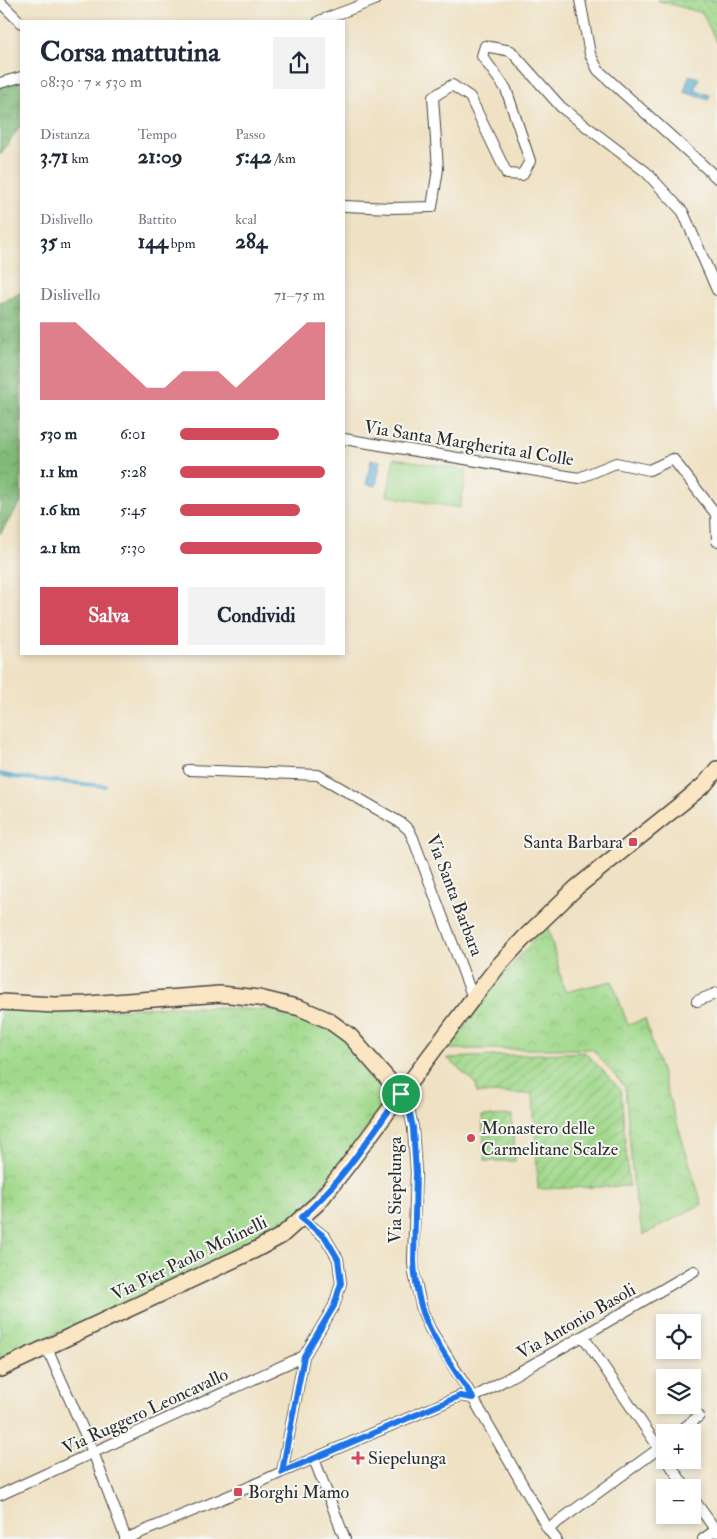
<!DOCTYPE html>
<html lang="it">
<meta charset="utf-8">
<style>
:root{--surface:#fff;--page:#f2f2f3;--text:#1f2937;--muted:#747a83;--accent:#d1495b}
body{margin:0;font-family:"IM FELL Double Pica",serif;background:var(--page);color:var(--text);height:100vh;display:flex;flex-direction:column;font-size:19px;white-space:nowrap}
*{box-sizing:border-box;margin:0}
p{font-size:16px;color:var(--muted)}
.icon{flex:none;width:28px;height:28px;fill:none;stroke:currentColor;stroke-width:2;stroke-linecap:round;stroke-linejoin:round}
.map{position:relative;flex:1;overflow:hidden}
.drawer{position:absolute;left:20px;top:20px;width:325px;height:635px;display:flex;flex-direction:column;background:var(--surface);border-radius:0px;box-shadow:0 2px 8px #0003}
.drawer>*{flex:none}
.controls{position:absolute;left:656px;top:1314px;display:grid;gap:10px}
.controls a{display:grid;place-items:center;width:45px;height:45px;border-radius:0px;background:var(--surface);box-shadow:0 2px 8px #0003;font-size:25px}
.pin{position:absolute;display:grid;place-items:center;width:42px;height:42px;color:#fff;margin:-21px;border:2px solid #fff;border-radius:50%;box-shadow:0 1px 5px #0007}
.round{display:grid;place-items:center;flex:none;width:52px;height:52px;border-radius:0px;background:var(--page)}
.headline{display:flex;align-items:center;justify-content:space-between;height:85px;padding:0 20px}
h1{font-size:28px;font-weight:700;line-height:38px}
.figures{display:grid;grid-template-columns:repeat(3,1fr);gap:8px;height:85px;padding:5px 20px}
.figures div{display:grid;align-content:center}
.figures b{font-size:21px;font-weight:700}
.figures small{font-size:14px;font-weight:400}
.figures p{font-size:14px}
.chart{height:140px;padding:10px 20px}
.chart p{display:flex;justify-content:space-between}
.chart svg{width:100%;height:90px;margin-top:5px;fill:var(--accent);opacity:.7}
.action{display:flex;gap:10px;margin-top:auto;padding:10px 20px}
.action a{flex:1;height:58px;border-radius:0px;background:var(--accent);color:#fff;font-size:20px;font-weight:700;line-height:58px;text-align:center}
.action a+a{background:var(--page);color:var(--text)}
ul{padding:0 20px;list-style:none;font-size:16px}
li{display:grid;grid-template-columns:80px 60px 1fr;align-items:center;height:38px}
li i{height:12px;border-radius:6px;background:var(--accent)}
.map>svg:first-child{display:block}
.grass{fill:url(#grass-dots);stroke:#66825c}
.forest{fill:url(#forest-crowns);stroke:#567252}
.park{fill:url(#park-crowns);stroke:#66825c}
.garden{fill:url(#garden-furrows);stroke:#66825c}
.pitch{fill:#a1d98c;stroke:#66825c}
.water{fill:url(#water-ripples);stroke:#3f6a7e}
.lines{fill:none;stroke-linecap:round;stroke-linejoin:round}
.stream{stroke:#53a9d0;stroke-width:4}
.street-casing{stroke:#484642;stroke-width:12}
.secondary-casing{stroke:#484642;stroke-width:18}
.street{stroke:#fff;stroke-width:10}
.secondary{stroke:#fbe6c4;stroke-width:15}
.route-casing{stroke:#fff;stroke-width:10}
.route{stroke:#1a73e8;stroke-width:6}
.poi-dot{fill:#d1495b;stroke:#f6f6f2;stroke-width:2}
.labels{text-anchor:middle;stroke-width:4;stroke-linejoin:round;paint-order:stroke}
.street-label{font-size:18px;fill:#2b2b2b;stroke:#f6f6f2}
.poi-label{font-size:18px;fill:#2b2b2b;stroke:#f6f6f2;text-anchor:start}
</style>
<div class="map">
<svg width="717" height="1539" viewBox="0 0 717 1539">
<defs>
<pattern id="grass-dots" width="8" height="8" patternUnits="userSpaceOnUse" patternTransform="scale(1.25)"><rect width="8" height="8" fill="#a1d98c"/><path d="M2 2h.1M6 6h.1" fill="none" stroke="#8bba79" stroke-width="1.8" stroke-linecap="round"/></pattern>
<pattern id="forest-crowns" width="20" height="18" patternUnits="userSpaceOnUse" patternTransform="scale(1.25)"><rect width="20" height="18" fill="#80b978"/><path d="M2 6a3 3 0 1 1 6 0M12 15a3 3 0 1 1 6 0" fill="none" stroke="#699763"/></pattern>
<pattern id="park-crowns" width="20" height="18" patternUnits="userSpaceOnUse" patternTransform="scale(1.25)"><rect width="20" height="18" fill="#a1d98c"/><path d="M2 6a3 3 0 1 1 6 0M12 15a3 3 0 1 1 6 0" fill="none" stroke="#8bba79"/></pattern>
<pattern id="garden-furrows" width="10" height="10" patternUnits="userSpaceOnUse" patternTransform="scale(1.25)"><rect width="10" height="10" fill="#a1d98c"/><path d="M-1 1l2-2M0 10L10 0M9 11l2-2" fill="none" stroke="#8bba79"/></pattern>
<pattern id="water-ripples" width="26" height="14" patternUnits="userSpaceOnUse" patternTransform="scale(1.25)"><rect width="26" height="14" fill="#53a9d0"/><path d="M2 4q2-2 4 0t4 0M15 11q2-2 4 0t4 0" fill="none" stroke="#458aa9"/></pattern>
</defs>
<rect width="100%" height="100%" fill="#f6f6f2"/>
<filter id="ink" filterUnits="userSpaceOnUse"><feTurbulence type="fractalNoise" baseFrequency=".02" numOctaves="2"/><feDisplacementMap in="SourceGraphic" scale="10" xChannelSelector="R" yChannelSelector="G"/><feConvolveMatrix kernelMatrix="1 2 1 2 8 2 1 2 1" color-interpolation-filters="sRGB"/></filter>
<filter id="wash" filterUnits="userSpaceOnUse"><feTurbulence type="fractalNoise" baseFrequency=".0096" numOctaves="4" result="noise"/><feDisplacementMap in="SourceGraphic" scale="20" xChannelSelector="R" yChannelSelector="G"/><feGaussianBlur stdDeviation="1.12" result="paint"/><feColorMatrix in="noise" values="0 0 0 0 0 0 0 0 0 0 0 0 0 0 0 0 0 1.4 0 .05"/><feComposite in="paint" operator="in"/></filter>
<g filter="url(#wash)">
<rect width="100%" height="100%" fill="#efe1c3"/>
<!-- grass -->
<path class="grass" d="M657,0H717V43L702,13Z"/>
<!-- forest -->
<path class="forest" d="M21,73V125L0,155V82Z
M21,292V502L0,534V302L17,295Z"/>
<!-- park -->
<path class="park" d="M547,924L565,992L612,981L628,1025L645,1019L702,1204L643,1235L634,1192L625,1087L592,1049H449L495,985Z
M0,1006L91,1011L178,1006L278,1011L314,1018L338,1033L367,1063L389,1096L378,1113L311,1201L296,1215L273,1233L0,1360Z"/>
<!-- garden -->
<path class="garden" d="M585,1052L621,1090L629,1186L538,1189L533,1094L477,1093L476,1084L447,1058Z
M512,1115L515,1161H485L482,1116Z"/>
<!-- pitch -->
<path class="pitch" d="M394,458L467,470L460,508L387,496Z"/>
<!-- water -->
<path class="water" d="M689,75L699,78L696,88L698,91L710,95L708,100L684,92Z
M371,459L381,461L376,486L366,484Z"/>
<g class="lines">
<!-- stream -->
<path class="stream" d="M0,774L14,777L105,786"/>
</g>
</g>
<g filter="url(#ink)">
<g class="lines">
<defs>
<path id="street" d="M580,0L590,54L598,70L717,178
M0,2L21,23
M319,21L375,0
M0,83L21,77
M344,206L392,208L432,207L438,169L433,97L452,85L470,97L507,174L522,175L530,161L506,89L482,56L485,46L511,51L561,107L646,172L683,212L717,290
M344,439L579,478L616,463L649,470L673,459L716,514L717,541
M189,770L318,775L401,823L409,830L413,838L473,998
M697,1001L717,993
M401,1094L408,1105L413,1128L416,1172L413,1261L414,1273L422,1310L430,1329L473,1398L548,1529L556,1539
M583,1336L665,1457
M47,1348L93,1452L126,1539
M473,1398L583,1336L694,1271
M679,1432L699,1416
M314,1459L345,1539
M667,1460L686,1488
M282,1472L304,1356L334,1306L341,1283L338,1259L325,1237L301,1218
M0,1495L304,1356
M692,1497L717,1532
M548,1529L665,1444
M125,1539L238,1492L282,1472L460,1396L473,1398
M703,1539L716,1530"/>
<path id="secondary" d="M0,1002L55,1005L88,1004L220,994L259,998L300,1008L328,1020L350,1036L401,1094
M0,1369L255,1250L281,1236L318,1203L347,1166L473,998L499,965L524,938L577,887L687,799L705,784L717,769"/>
</defs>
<!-- street casing -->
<use href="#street" class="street-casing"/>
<!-- secondary casing -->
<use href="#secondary" class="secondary-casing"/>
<!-- street -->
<use href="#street" class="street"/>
<!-- secondary -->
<use href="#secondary" class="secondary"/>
</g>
</g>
<g class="lines" filter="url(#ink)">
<defs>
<path id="route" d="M401,1094L408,1105L413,1128L416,1172L414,1261C415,1283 420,1309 430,1329C442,1353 459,1376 473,1398L460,1396L282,1472L304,1356L334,1306L341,1283L338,1259L325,1237L301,1218C341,1183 370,1136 401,1094Z"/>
</defs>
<!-- route casing -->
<use href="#route" class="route-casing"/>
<!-- route -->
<use href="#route" class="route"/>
</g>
<!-- markers -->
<g class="poi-dot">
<rect x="628" y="837" width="10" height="10" rx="2.5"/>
<circle cx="471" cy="1138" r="5"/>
<path d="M355.5 1450.5h5v5h5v5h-5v5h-5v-5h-5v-5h5z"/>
<rect x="233" y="1487" width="10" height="10" rx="2.5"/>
</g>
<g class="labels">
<!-- street labels -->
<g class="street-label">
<text transform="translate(469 443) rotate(9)" y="6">Via Santa Margherita al Colle</text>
<text transform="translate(455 895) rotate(69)" y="6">Via Santa Barbara</text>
<text transform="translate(395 1190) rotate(-90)" y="6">Via Siepelunga</text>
<text transform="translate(189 1258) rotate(-26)" y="6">Via Pier Paolo Molinelli</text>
<text transform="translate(576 1321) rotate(-30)" y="6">Via Antonio Basoli</text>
<text transform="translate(145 1411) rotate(-25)" y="6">Via Ruggero Leoncavallo</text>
</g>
<!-- poi labels -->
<g class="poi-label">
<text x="623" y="848" text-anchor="end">Santa Barbara</text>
<text x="481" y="1134">Monastero delle<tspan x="481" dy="21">Carmelitane Scalze</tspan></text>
<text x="368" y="1464">Siepelunga</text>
<text x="248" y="1498">Borghi Mamo</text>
</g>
</g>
</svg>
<div class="controls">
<a><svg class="icon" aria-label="locate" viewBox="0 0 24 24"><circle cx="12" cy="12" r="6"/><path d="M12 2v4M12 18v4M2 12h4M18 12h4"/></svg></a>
<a><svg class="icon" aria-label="layers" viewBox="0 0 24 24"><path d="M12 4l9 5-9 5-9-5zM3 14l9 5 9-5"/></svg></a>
<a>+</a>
<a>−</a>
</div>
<div class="pin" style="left:401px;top:1094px;background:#1e9e55"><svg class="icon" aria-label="arrive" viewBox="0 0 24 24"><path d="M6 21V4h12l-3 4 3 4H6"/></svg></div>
<section class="drawer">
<div class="headline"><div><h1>Corsa mattutina</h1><p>08:30 · 7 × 530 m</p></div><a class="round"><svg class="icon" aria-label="share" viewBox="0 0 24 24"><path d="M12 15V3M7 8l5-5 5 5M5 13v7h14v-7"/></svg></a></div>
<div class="figures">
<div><p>Distanza</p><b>3.71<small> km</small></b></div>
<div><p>Tempo</p><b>21:09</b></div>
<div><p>Passo</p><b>5:42<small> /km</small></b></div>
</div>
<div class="figures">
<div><p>Dislivello</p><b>35<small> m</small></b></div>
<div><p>Battito</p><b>144<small> bpm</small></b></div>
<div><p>kcal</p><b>284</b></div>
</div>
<div class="chart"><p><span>Dislivello</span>71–75 m</p>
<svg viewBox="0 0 160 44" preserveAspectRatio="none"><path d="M0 44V6L10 6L20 6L30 14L40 22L50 30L60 38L70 38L80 30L90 30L100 30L110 38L120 30L130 22L140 14L150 6L160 6V44z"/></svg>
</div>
<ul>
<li><b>530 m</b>6:01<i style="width:68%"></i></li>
<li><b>1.1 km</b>5:28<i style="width:100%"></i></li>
<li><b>1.6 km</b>5:45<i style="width:83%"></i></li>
<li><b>2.1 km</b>5:30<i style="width:98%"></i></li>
</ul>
<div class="action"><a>Salva</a><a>Condividi</a></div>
</section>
</div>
